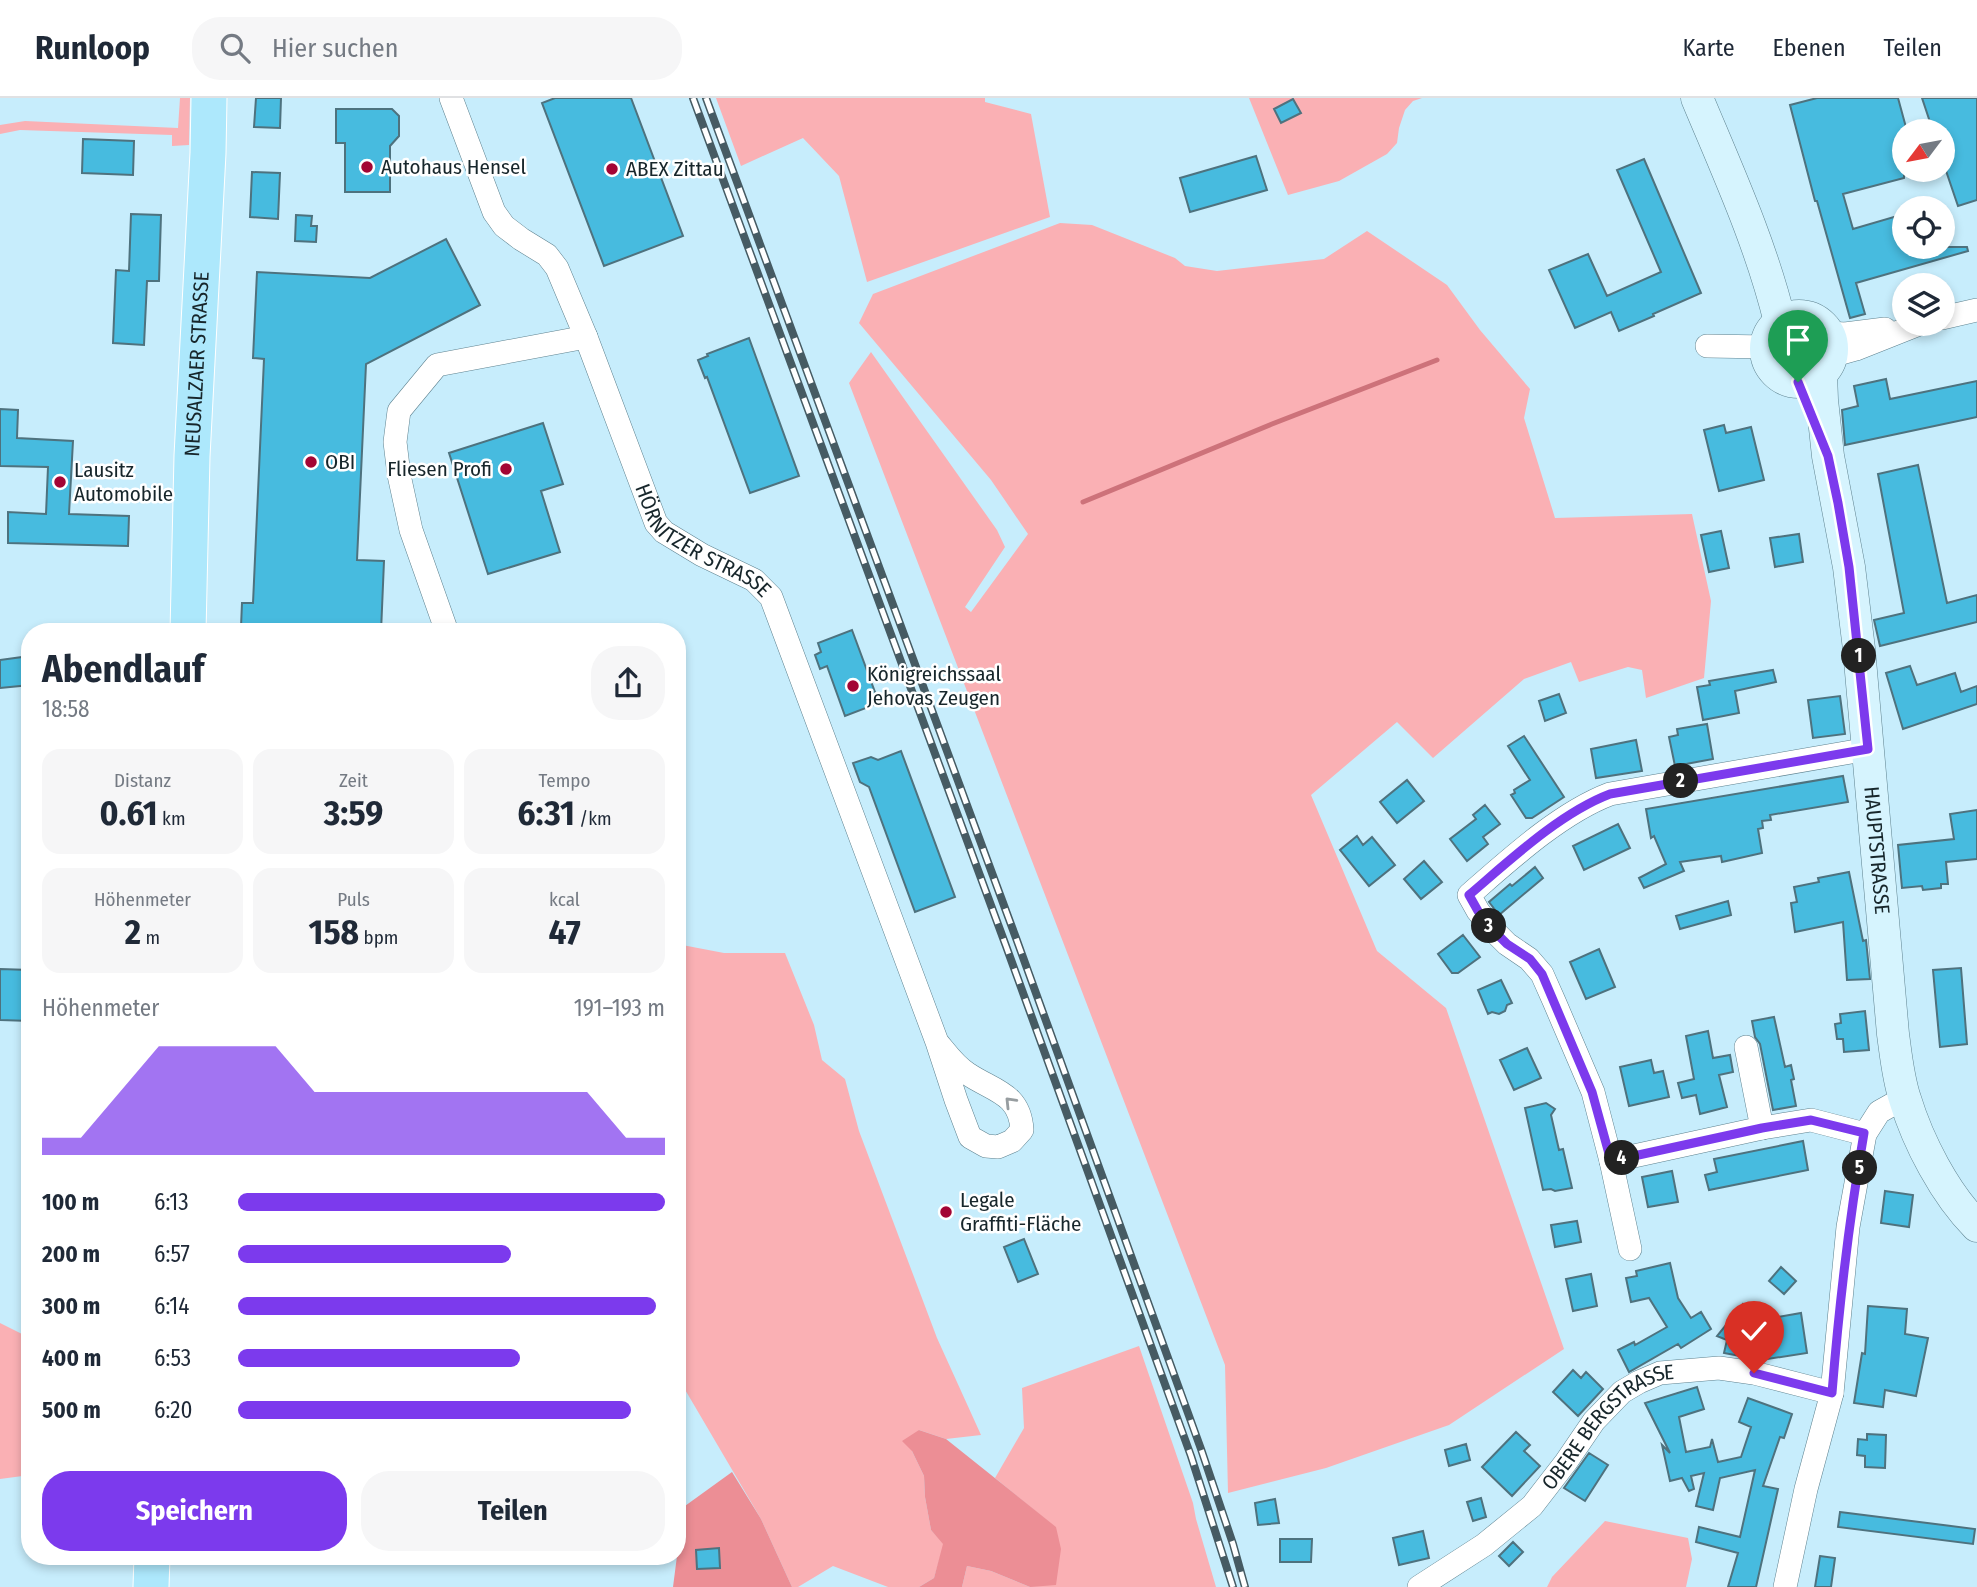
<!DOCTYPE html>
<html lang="de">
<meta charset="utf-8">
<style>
:root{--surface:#fff;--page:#f6f6f7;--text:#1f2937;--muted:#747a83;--line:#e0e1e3;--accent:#7c3aed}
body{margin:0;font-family:"Fira Sans Condensed",sans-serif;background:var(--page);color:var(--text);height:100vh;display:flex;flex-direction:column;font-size:26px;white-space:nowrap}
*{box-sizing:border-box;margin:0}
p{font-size:23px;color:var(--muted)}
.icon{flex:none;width:38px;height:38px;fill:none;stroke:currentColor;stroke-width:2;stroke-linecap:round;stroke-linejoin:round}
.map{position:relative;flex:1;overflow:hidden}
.details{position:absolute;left:21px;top:525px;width:665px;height:942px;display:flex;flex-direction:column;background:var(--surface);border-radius:28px;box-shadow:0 4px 10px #0003}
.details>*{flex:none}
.needle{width:46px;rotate:238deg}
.buttons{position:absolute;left:1892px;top:21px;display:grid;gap:14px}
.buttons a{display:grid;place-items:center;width:63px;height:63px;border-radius:50%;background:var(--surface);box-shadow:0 4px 10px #0003;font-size:35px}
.pin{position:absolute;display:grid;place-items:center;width:60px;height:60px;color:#fff;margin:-72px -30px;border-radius:50% 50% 50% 0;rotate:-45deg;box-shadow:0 0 7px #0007}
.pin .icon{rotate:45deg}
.km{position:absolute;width:35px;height:35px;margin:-18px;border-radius:50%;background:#222;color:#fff;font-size:19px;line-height:35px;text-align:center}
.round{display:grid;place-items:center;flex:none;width:74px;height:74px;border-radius:28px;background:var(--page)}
.overview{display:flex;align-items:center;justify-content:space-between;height:119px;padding:0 21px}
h1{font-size:38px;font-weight:700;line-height:52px}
.metrics{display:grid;grid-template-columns:repeat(3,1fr);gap:10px;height:119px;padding:7px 21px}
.metrics div{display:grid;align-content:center;border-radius:18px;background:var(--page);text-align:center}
.metrics b{font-size:35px;font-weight:700}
.metrics small{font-size:19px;font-weight:400}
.metrics p{font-size:19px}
.chart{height:196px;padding:14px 21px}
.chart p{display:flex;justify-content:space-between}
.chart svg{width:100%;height:126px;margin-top:7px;fill:var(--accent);opacity:.7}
.action{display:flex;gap:14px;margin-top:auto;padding:14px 21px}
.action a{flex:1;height:80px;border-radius:28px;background:var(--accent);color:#fff;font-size:28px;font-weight:700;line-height:80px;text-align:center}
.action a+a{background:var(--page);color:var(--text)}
ul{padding:0 21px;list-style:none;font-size:23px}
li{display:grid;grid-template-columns:112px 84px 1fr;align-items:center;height:52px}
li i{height:18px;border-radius:9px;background:var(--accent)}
header{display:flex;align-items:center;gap:42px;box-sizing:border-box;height:98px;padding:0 35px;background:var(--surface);border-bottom:2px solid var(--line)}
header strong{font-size:33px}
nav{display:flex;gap:38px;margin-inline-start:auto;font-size:24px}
.search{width:490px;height:63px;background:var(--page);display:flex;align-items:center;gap:18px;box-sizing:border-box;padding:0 24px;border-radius:28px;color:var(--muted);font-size:26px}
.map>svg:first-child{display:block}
.green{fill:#fab0b4}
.forest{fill:#ec8e95}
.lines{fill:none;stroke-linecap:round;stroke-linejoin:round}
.stream{stroke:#cd727a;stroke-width:5}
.building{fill:#47bbdf;stroke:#4e727e;stroke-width:2}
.minor-casing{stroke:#5e828f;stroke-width:24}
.secondary-casing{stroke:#5e828f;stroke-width:33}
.primary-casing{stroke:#fff;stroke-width:37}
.minor{stroke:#fff;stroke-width:23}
.secondary{stroke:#d6f4fe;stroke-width:32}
.primary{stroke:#ade8fc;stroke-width:35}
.rail-casing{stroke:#465b63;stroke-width:8}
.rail{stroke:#fff;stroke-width:5;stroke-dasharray:16;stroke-linecap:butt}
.oneway{stroke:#979da0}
.route-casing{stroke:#fff;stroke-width:14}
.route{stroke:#7c3aed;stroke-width:9}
.poi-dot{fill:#a30534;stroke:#fff;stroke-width:2.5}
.labels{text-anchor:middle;stroke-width:5;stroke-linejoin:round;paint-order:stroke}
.poi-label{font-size:21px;fill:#17262b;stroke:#fff;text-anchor:start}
.street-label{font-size:21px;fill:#17262b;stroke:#fff}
</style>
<header>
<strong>Runloop</strong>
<div class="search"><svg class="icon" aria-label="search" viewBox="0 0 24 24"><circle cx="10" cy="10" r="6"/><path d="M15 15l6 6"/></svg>Hier suchen</div>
<nav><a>Karte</a><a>Ebenen</a><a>Teilen</a></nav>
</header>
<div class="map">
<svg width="1977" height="1489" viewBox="0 0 1977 1489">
<rect width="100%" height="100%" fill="#c7edfc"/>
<!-- green -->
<path class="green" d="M180,0H190L189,47L172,48V37L20,32L0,36V27L25,23L178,30Z
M716,0H985V4L1031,16L1050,119L867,184L839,78L803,40L741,68Z
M1249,0H1422L1413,3L1405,12L1399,30L1397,45L1387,56L1339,83L1288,97Z
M1060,125L1092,127L1175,160L1185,168L1217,173L1324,161L1367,133L1447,187L1480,232L1530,291L1524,320L1555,420L1692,416L1711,503L1704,580L1646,600L1642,572L1628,569L1579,584L1571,564L1524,581L1433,660L1397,624L1311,697L1377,853L1446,910L1564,1251L1449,1327L1326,1370L1228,1395L1225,1267L849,285L871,254L997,432L1005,449L965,509L971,514L1028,436L991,382L859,225L873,196Z
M1784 251a16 16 0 1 1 32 0a16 16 0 1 1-32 0Z
M677,846L724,855H785L814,927L822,962L845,981L859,1033L937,1240L981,1337L946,1341L919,1332L912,1353L924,1378L925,1399L931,1432L944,1446L934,1480L919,1489H888L833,1468L798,1489H792L761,1421L677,1278Z
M0,1225L30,1240V1377L0,1381Z
M1139,1248L1193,1405L1196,1421L1216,1489H962L967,1468L991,1473L1030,1489L1056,1430L995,1380L1024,1330L1022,1290Z
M1605,1423L1688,1440L1692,1461L1686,1489H1547L1552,1479Z"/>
<!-- forest -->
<path class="forest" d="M919,1332L946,1341L1056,1429L1061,1451L1056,1487L1030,1489L991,1473L967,1468L962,1489H919L934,1480L943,1446L931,1432L925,1399L924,1378L912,1353L902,1343Z
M732,1374L761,1421L792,1489H673L677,1458L678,1413Z"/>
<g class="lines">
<!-- stream -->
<path class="stream" d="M1083,404L1272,326L1437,262"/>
</g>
<!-- building -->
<path class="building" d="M256,0H281L280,30L254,29Z
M555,0H631L683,138L604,168L542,5Z
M1817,0H1898L1907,33H1904V80L1843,96L1853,131L1904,116V149H1967L1968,153L1856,185L1865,216L1850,220L1817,103H1815L1790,7Z
M1922,0H1977V102L1958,108L1942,61V33H1933Z
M1293,1L1301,15L1281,25L1274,11Z
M336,11H392L399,18V38L390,48V94H345V45H336Z
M83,41L134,43L133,77L82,75Z
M1256,58L1267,92L1190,114L1180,80Z
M1644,61L1701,195L1653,216L1654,218L1619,233L1611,214L1575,230L1549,172L1588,156L1607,198L1661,174L1617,72Z
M252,74L280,75L278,121L250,119Z
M131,116L161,117L159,183H147L144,247L113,245L116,172L129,173Z
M296,117L312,118L311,128H317L316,144L295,143Z
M446,141L480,207L366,266L357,462L384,463L381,534H246L241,529L242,505H253L264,261L253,260L257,174L370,180Z
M749,240L799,378L750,395L707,279L705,280L698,262L708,258L707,256Z
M1886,281L1890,301L1977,283V319L1845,347L1842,312L1858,308L1854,288Z
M0,311L18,312L17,340L73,343L69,416L129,418L128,448L8,445V414L46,416L48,369L0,368Z
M543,325L563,386L541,393L560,454L488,476L449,355Z
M1724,327L1726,335L1751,329L1764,382L1719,393L1704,332Z
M1918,367L1947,505L1977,497V524L1880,548L1874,522L1904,515L1878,376Z
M1721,433L1729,470L1709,474L1701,437Z
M1799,436L1803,464L1775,469L1770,440Z
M852,532L879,605L845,618L827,568L820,571L815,557L821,554L818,545Z
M30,558V587L0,590V562Z
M1910,568L1917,587L1955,575L1961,594L1977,588V606L1903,631L1886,575Z
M1773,572L1776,584L1735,593L1739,615L1703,622L1697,589L1710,587L1709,583Z
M1559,596L1566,615L1545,623L1539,603Z
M1840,598L1845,636L1813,640L1808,602Z
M1707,626L1713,661L1675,668L1669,639L1678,637L1677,631Z
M1524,638L1564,699L1532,720H1526L1511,697L1515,695L1514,692L1530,682L1508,648Z
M1636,642L1642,673L1596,680L1591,651Z
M901,653L955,799L915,814L869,689L860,684L853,665L871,659L878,662Z
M1843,678L1848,704L1770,717L1771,722L1762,723L1763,730L1758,731L1762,755L1722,764L1721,758L1680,764L1684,773L1644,790L1639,780L1666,766L1654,738L1651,740L1646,711Z
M1407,682L1424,703L1397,725L1380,704Z
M1485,707L1500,726L1483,739L1488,746L1467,763L1450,741L1476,721L1473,717Z
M1977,712V761L1946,764L1948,786H1941V790L1923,792L1922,788L1902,790L1898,747L1954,741L1950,716Z
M1618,726L1630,750L1584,772L1573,748Z
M1357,738L1363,747L1372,739L1395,767L1369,788L1340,752Z
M1424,763L1442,784L1421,801L1404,781Z
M1535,769L1543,780L1499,817L1489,804L1510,786L1512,788Z
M1849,774L1863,843L1866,842L1870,881L1847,882L1843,824L1795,834L1791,805L1797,804L1794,789L1819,784L1818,780Z
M1728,803L1731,817L1680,831L1676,818Z
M1463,837L1480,859L1458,875H1452L1438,856Z
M1599,851L1615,889L1586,901L1570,864Z
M1961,870L1967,946L1940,949L1933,872Z
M0,871L30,872V923L0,922Z
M1501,882L1512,905L1507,907L1505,913L1499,916L1492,914L1488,916L1478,892Z
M1865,913L1869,952L1844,954L1843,941H1837L1835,926L1841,925L1840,916Z
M1774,919L1785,969L1791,967L1794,981L1791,982L1796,1008L1773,1012L1760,946L1755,939L1752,923Z
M1708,933L1713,960L1730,957L1733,974L1719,977L1727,1009L1700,1016L1696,997L1682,1000L1678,985L1694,981L1686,938Z
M1527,950L1541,980L1514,992L1500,962Z
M1651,962L1654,975L1663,973L1669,999L1629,1008L1620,969Z
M1546,1005L1555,1011L1551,1017L1559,1052L1563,1051L1572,1090L1555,1093L1551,1091L1543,1092L1525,1010Z
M1803,1043L1808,1072L1709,1092L1705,1077L1717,1074L1714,1061Z
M1672,1073L1678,1104L1648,1109L1642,1079Z
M1885,1093L1913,1097L1909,1129L1881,1125Z
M1577,1123L1581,1144L1555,1149L1551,1127Z
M1024,1141L1038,1176L1018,1184L1004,1149Z
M1670,1165L1678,1200L1691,1220L1701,1214L1711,1231L1681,1250L1678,1246L1629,1274L1618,1252L1634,1244L1635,1247L1667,1229L1649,1200L1631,1204L1626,1180L1637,1178L1636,1173Z
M1781,1169L1796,1183L1784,1196L1769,1183Z
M1591,1176L1597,1208L1573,1213L1566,1181Z
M1743,1206L1761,1222L1801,1215L1807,1255L1761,1262L1724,1255L1727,1242L1717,1238Z
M1868,1208L1907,1211L1905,1236L1928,1240L1916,1298L1885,1292L1883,1309L1854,1305L1862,1255L1865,1256Z
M1573,1272L1581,1280L1586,1274L1603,1291L1578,1318L1553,1294Z
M1697,1289L1704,1311L1679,1319L1686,1354L1710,1349L1712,1341L1718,1364L1741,1359L1751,1329L1739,1324L1748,1300L1792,1316L1784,1340L1780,1339L1763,1388L1778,1391L1756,1489H1728L1738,1455L1696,1444L1699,1429L1740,1439L1755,1372L1720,1380L1713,1412L1696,1408L1704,1375L1691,1378L1694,1391L1689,1393L1682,1380L1670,1383L1662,1347L1670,1355L1645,1305Z
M1516,1334L1530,1347L1524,1353L1540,1368L1512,1398L1482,1369Z
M1867,1336L1886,1337L1885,1370L1865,1369V1358L1857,1357L1858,1341L1867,1342Z
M1466,1346L1470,1362L1449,1368L1445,1352Z
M1589,1355L1608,1367L1585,1403L1564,1390Z
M1481,1400L1486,1419L1473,1423L1467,1404Z
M1275,1401L1279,1425L1258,1427L1255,1405Z
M1840,1414L1975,1431L1973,1446L1838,1429Z
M1423,1433L1429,1460L1399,1467L1393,1440Z
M1280,1441H1312L1311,1464H1280Z
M1513,1444L1523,1454L1509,1468L1499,1458Z
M719,1450L720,1470L697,1471L696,1452Z
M1820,1458L1835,1460L1831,1489H1815Z"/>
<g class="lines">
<defs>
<g id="minor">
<path id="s1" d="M451,0L494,114L504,128L521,141L547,157L557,170L586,239L656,425L664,434L702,457L754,482L771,499L937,944L956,1002L970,1039L986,1048L998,1049L1012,1043L1022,1032C1020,995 993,993 968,976C955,968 947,956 937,944"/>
<path d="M1942,220L1977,212"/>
<path d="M1828,235L1845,236L1885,231"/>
<path d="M1707,248L1767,249"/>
<path d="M1831,258L1856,251L1919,226"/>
<path d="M447,534L411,432L399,377L395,344L399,313L437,267L586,239"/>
<path d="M1746,949L1762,1030"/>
<path d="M1611,1063L1762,1030L1811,1022L1865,1036"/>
<path d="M1630,1151L1611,1063L1593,994L1554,903L1542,876L1529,861L1507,846L1491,830L1478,813L1469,797C1509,762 1560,715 1610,696L1868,651"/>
<path id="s2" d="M1419,1489L1484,1447L1532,1408L1566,1364L1594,1323L1622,1294L1639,1284L1660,1275L1719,1270L1754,1275L1832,1295"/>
<path d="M1785,1489L1806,1391L1832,1295L1848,1129L1865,1036L1879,1014L1904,1000"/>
</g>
<g id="secondary">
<path d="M1697,0C1728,74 1761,146 1780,224"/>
<circle cx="1799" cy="251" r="33"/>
<path id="s3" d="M1821,275L1822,302L1828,358L1849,469L1859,551L1893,936C1896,958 1898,980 1905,1001C1918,1044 1945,1096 1977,1128"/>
</g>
<g id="primary">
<path id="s4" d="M188,534L192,358L208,55L209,0"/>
<path d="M151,1489L152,1458"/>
</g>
</defs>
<!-- minor casing -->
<use href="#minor" class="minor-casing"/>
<!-- secondary casing -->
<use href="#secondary" class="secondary-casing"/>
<!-- primary casing -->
<use href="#primary" class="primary-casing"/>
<!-- minor -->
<use href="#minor" class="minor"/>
<!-- secondary -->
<use href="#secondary" class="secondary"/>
<!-- primary -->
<use href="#primary" class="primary"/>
<defs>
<path id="rail" d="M693,0L1006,848L1191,1358L1233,1489
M706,0L1016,840L1201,1351L1233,1446L1245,1489"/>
</defs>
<!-- rail casing -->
<use href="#rail" class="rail-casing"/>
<!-- rail -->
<use href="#rail" class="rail"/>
</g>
<!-- one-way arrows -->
<defs><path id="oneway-chevron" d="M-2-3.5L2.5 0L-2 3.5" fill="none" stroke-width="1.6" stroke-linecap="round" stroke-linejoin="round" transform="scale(1.75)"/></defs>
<use class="oneway" href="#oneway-chevron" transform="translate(1010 1004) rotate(-134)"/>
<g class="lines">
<defs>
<path id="route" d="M1754,1275L1832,1295C1839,1208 1849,1122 1864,1035L1811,1022L1762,1030L1611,1063L1592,994L1542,876L1530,861L1507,846L1491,830L1478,813L1469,797C1510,762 1560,715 1610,696L1868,651L1849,469L1838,405L1828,358L1798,284"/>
</defs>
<!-- route casing -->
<use href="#route" class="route-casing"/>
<!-- route -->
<use href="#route" class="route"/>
</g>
<!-- markers -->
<g class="poi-dot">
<circle cx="367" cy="69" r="7"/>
<circle cx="612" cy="71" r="7"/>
<circle cx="311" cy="364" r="7"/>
<circle cx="506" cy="371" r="7"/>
<circle cx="60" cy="384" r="7"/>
<circle cx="853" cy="588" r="7"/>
<circle cx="946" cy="1114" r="7"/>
</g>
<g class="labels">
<!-- poi labels -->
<g class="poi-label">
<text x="381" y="76">Autohaus Hensel</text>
<text x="626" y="78">ABEX Zittau</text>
<text x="325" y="371">OBI</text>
<text x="492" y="378" text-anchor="end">Fliesen Profi</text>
<text x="74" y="379">Lausitz<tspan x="74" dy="24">Automobile</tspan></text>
<text x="867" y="583">Königreichssaal<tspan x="867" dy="24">Jehovas Zeugen</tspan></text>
<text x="960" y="1109">Legale<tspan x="960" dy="24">Graffiti-Fläche</tspan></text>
</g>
<!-- street labels -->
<g class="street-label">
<text dy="7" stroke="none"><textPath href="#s4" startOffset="268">NEUSALZAER STRASSE</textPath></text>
<text dy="7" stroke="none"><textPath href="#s1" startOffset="527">HÖRNITZER STRASSE</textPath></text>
<text dy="7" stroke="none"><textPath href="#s3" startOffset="481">HAUPTSTRASSE</textPath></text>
<text dy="7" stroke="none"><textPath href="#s2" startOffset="252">OBERE BERGSTRASSE</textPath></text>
</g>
</g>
</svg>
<div class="buttons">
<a><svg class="needle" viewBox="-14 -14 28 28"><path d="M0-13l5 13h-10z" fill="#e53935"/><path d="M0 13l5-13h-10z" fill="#747a83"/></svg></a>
<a><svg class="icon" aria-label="locate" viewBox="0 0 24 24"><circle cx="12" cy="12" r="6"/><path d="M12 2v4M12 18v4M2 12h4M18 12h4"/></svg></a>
<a><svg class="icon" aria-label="layers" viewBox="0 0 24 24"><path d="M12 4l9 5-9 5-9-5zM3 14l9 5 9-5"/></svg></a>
</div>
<div class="pin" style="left:1798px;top:284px;background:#1e9e55"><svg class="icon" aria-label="arrive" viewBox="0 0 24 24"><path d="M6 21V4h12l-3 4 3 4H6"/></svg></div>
<div class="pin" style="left:1754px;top:1275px;background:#d93025"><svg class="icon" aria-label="check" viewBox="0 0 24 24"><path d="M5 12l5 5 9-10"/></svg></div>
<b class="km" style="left:1859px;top:558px">1</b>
<b class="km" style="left:1681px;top:683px">2</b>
<b class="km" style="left:1489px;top:828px">3</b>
<b class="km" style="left:1622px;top:1060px">4</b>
<b class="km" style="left:1860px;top:1070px">5</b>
<section class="details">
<div class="overview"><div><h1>Abendlauf</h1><p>18:58</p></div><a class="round"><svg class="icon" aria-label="share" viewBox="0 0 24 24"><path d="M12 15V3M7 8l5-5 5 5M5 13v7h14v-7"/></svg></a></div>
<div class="metrics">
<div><p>Distanz</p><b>0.61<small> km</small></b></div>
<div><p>Zeit</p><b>3:59</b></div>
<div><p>Tempo</p><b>6:31<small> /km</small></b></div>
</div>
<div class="metrics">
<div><p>Höhenmeter</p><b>2<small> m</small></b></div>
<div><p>Puls</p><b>158<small> bpm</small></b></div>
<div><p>kcal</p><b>47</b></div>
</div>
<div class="chart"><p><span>Höhenmeter</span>191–193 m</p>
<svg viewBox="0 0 160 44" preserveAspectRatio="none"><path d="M0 44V38L10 38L20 22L30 6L40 6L50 6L60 6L70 22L80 22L90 22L100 22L110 22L120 22L130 22L140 22L150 38L160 38V44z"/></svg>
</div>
<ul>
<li><b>100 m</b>6:13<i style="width:100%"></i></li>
<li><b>200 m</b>6:57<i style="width:64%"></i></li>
<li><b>300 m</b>6:14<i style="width:98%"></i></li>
<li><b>400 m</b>6:53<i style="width:66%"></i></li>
<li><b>500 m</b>6:20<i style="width:92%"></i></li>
</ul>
<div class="action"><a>Speichern</a><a>Teilen</a></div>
</section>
</div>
